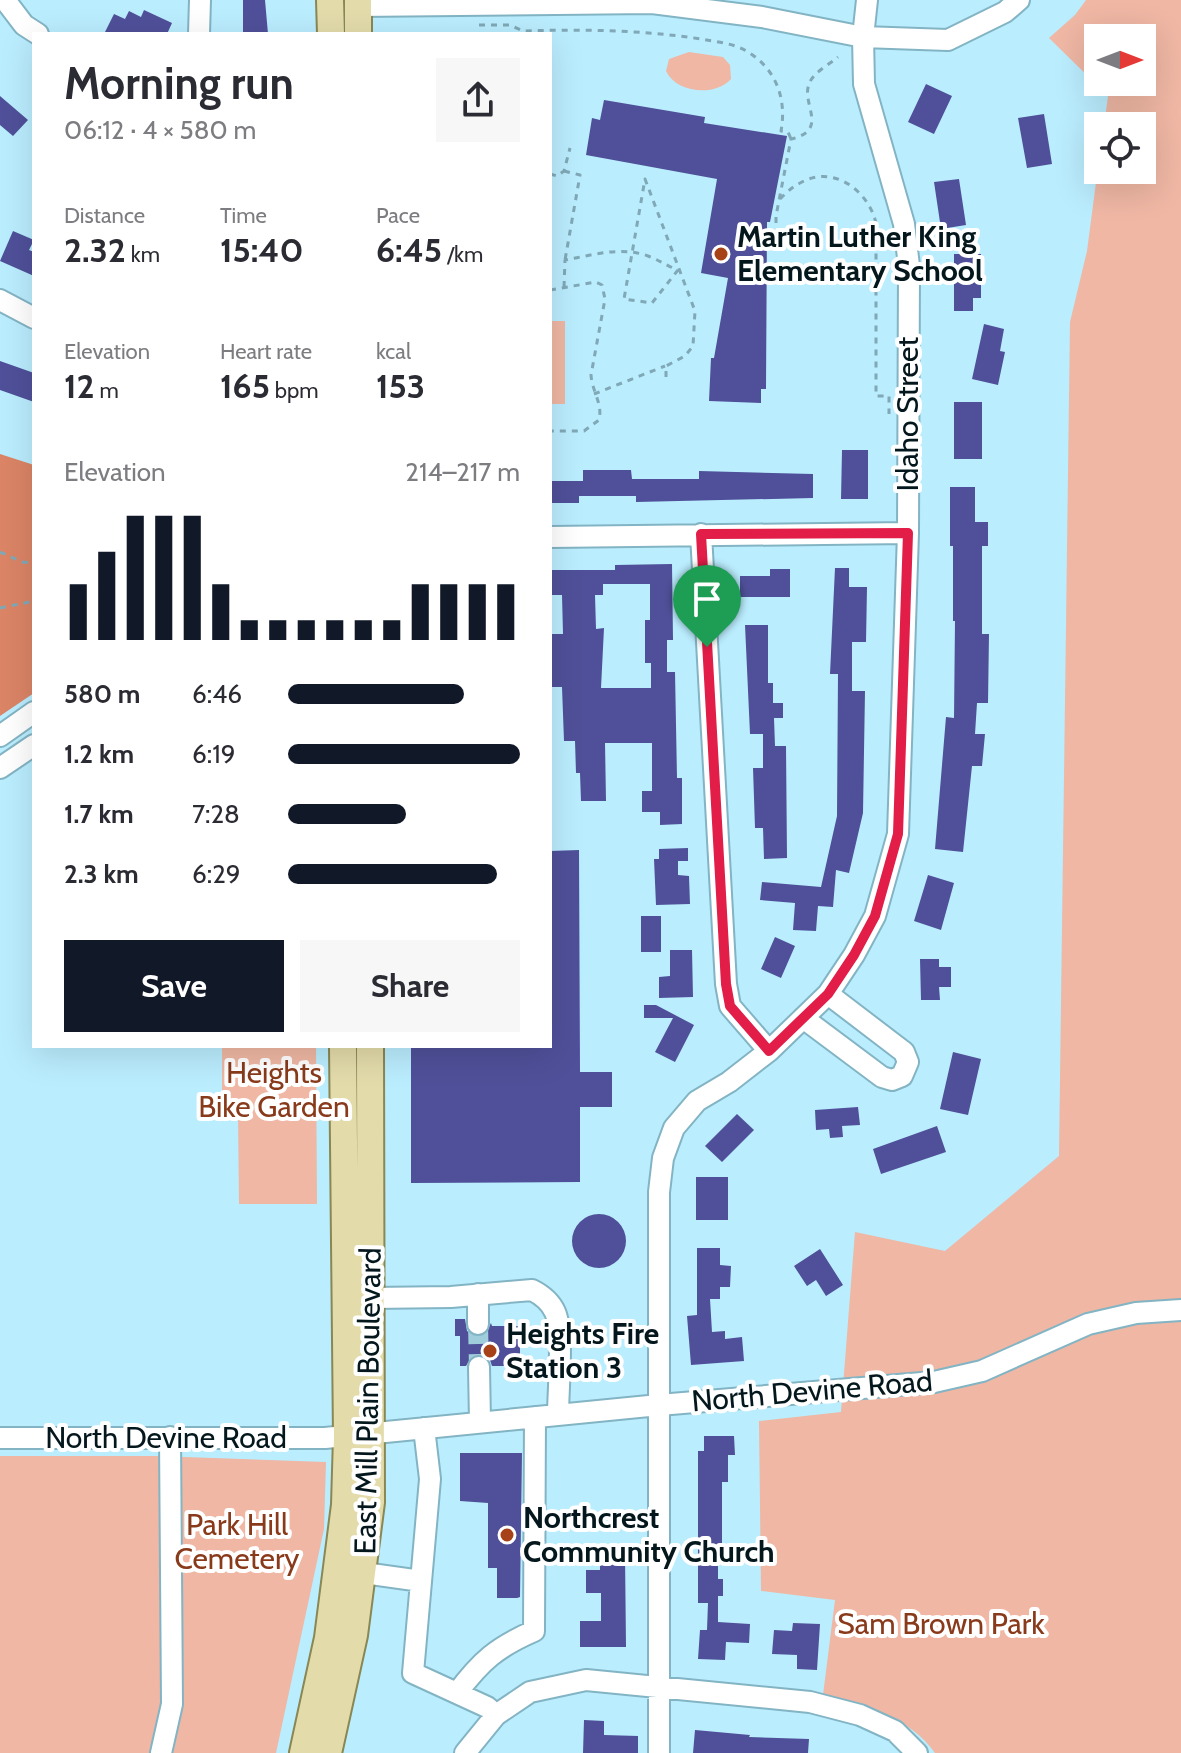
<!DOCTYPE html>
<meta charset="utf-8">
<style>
:root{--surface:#fff;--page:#f7f7f7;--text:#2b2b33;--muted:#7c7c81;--accent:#111827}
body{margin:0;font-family:Cabin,sans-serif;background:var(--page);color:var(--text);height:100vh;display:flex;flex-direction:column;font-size:30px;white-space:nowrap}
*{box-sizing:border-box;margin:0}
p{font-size:26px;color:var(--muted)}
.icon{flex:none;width:44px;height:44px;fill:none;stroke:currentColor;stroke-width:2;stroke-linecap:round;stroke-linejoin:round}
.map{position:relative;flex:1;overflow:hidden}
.sheet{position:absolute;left:32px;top:32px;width:520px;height:1016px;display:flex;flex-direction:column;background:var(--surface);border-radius:0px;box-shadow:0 8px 32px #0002}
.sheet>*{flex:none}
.needle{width:52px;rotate:90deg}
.fabs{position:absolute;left:1084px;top:24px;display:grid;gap:16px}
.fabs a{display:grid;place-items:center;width:72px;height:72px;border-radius:0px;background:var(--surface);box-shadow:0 8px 32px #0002;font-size:40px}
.pin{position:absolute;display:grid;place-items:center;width:68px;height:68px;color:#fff;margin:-82px -34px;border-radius:50% 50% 50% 0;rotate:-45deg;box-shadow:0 0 8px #0007}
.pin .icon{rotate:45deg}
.round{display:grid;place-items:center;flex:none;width:84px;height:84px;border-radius:0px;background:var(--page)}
.head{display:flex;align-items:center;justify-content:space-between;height:136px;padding:0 32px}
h1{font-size:44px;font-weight:800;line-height:60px}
.stats{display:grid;grid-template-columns:repeat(3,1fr);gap:12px;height:136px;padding:8px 32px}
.stats div{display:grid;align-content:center}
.stats b{font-size:34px;font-weight:800}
.stats small{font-size:22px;font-weight:400}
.stats p{font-size:22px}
.chart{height:224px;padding:16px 32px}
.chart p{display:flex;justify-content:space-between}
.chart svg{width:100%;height:144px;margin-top:8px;stroke:var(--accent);stroke-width:6}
.primary-button{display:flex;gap:16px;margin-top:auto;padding:16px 32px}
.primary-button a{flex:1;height:92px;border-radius:0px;background:var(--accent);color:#fff;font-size:32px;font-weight:800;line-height:92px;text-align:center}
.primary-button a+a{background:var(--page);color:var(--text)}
ul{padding:0 32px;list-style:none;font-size:26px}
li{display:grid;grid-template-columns:128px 96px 1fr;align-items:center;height:60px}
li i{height:20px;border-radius:10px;background:var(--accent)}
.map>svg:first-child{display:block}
.green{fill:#efb7a4;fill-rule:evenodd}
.forest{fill:#db8466}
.building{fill:#4f5099;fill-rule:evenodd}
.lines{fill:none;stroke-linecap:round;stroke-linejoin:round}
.minor-tunnel{stroke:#9fcddc;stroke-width:20;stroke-dasharray:20 10;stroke-linecap:butt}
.minor-casing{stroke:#83b4c4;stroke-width:24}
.major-casing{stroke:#898754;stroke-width:30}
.path{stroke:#80a8b6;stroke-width:3;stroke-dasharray:6 6;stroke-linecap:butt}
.minor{stroke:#fff;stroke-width:20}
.major{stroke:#e3dbaa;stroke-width:26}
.route-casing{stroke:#fff;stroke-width:16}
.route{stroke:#e11d48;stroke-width:10}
.poi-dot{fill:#a74118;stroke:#fff;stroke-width:3}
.labels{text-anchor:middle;stroke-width:8;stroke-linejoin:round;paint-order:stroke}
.poi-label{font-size:30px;font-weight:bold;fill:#04171d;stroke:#fff;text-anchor:start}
.street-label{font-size:30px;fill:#04171d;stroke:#fff}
.park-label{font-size:30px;fill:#893a1b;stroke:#fff}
</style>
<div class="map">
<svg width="1181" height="1753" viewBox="0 0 1181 1753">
<rect width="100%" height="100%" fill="#baedfe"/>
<!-- green -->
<path class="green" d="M1086,0H1181V1753H935C910,1717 863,1704 823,1695L835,1600L761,1591L759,1421L841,1412L855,1232L945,1251L1059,1156L1070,322L1087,251L1098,167V170H1142V126H1104L1108,96L1049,38L1075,15ZM1098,38H1142V82H1098Z
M689,52L723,57L730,65L731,79C715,97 676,93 666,71L669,59Z
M550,321H565V404H550Z
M222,1046H316L317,1204H239L238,1111L222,1110Z
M0,1456H155L326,1462L324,1529L276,1753H0Z"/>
<!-- forest -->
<path class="forest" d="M0,454L34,465V693L0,716Z"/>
<!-- building -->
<path class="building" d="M243,0H265L268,34H243Z
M144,10L172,23L167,34H104L114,14L125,19L129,11L141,17Z
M926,84L952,96L934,134L908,122Z
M0,96L28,120L13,136L0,125Z
M604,100L705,117L704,123L787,136L770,222H767L766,389H761V403L709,401L711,358H714L728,278L701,273L717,179L586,155L592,118L600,120Z
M1044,114L1052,164L1027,168L1018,118Z
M959,179L966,225L941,229L934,182Z
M13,231L34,240L29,250L34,252V276L0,261Z
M954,254H981V298H973V311H954Z
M984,324L1004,329L1000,351L1005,352L998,385L972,379Z
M0,361L34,373V402L0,390Z
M954,402H982V459H954Z
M842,450H868V499H841Z
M583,470H631L632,479H699V471L813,474V498L636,502V496H579V503H550V481H583Z
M950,487H975V522H988V546H982V634H989L988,703H977L975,734H985L982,766H972L963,852L935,849L946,717L954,718L955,621H953V546H950Z
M672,564L673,640H667V672H675L677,778H682V824L660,825V812H642V791H652V743H605L606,801H581L580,773H576L575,741H564L562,687H550L551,634H563L562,595H550V570H615V565ZM603,584H650V620H645V663H651V688H601L604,628L596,629L595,595H603Z
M835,568H849V587H867L866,642H852V691H865L863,813L849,873L836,870L833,907L818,906L816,931L793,930L795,903L760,900L762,882L821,887L837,816L838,674H830Z
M770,569H790V597H740V576H770Z
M745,625H768V683H773V703H783V718H774L775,746H786L787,858L764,859L763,828H755L753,768H763V734H750Z
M688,848V861H678V875L689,876L690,904L656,905L654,859H659V849Z
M579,850L580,1072H612V1107H580V1182L411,1183V1046H550V851Z
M928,875L954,883L941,930L914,921Z
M641,916H661V952H641Z
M775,937L795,946L781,978L761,969Z
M670,950H692L693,997L659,998V977L670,976Z
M920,959H939V967H951V987H939L940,1000H921Z
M644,1005H656L694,1025L675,1062L655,1052L673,1018H644Z
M953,1052L981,1059L968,1115L940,1109Z
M858,1107L860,1125L842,1126L843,1137L830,1138L829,1129L816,1130L815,1110Z
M737,1114L754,1130L722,1162L705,1146Z
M937,1126L946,1152L881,1174L873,1149Z
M696,1177H728V1220H696Z
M572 1241a27 27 0 1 1 54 0a27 27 0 1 1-54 0Z
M697,1248H720V1265L731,1266L730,1287H720V1299H710L712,1332L725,1331V1339L742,1337L744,1361L691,1365L687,1316L697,1315Z
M820,1249L843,1285L826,1296L816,1280L807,1286L794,1266Z
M455,1319H465L467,1331L477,1337L485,1335L491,1323L492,1326H520V1366H492L490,1360L480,1354L472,1356L466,1366H460V1336H455Z
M704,1436H734L735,1455H728V1482H722V1544H718V1579H723V1596H718V1622L750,1624L749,1643L726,1642L725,1660L698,1659L700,1630H707L708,1603H698V1451H704Z
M460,1453H522L520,1597L517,1598H497V1568H488V1503L460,1501Z
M600,1554H625L626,1647H580V1621H601V1593H586V1570H600Z
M793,1623L820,1624L817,1670L797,1669V1655L772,1654L774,1630L792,1631Z
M584,1720L604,1721V1735L638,1736V1753H583Z
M695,1730L750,1735L749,1737L809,1739L808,1753H693Z"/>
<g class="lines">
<!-- minor-tunnel -->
<path class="minor-tunnel" d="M478,1324L479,1367"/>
<defs>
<path id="minor" d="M5,0L24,25L38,34
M358,6L652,3L762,17L863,37L948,40L1005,12L1019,0
M199,34L200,0
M0,300L34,318
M701,534L726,984L730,1006L769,1051
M550,537L908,533
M0,736L34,712
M0,768L34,745
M803,1018L882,1077L892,1080L902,1076L908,1062L904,1052L828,994
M478,1294V1324
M372,1298L451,1297L532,1290C542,1295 550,1301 555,1312C564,1332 558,1390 558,1415
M479,1367L480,1422
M424,1428L430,1479L413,1673L487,1707L496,1715
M0,1438H325L659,1405L934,1382L982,1371L1088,1324L1136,1313L1181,1310
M364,1573L421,1581
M457,1693C481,1661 497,1647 534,1631L535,1417
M161,1753L172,1704L170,1437
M465,1753L496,1715L530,1692L586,1680L810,1702L860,1715L895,1731L917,1753
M659,1753V1192L663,1158L674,1128L697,1101L729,1082L769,1051L828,994L854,955L875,916L898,834L908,533L909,266L904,224L864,84L863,37L867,0"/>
<path id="major" d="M330,0L331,34
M358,0V34
M303,1753L328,1638L345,1505L347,1437L343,1046
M328,1753L354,1635L371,1502L370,1046"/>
</defs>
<!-- minor casing -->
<use href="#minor" class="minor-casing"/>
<!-- major casing -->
<use href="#major" class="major-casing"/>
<!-- path -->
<path class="path" d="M479,25H510L523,31C583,29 642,30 701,39C717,42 734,43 748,52C776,69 787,99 781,131L788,132L791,139
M564,171L580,175L565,260
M550,174L557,176L564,171L570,148
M780,199C786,193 792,187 800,183C833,164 868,190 876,223V396H889V414
M791,231L776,232V216L791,139C831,130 799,102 810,82C814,72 830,64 838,57
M564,287L565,260C593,255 621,246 648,256C659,260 667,266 678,270L652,303L624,299L645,179L695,311L693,346L685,356L666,366V378
M550,290L596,282L602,285L605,299L591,375C592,391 603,404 599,420L584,431H550
M594,394L665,366
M0,552L22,562L34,563
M0,608L34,601"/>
<!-- minor -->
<use href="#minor" class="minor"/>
<!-- major -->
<use href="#major" class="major"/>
</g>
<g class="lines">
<defs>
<path id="route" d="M908,533L898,834L875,916L854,955L828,994L769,1051L730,1006L726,984L701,534Z"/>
</defs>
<!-- route casing -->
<use href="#route" class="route-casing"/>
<!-- route -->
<use href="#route" class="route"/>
</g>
<!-- markers -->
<g class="poi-dot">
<circle cx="721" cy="254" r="8"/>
<circle cx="490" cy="1351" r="8"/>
<circle cx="507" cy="1535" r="8"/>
</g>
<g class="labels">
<!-- poi labels -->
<g class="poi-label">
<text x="737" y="247">Martin Luther King<tspan x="737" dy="34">Elementary School</tspan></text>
<text x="506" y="1344">Heights Fire<tspan x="506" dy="34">Station 3</tspan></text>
<text x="523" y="1528">Northcrest<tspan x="523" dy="34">Community Church</tspan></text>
</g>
<!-- street labels -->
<g class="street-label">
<text transform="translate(908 414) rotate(-90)" y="10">Idaho Street</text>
<text transform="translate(812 1391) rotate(-5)" y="10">North Devine Road</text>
<text transform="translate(368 1401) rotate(-89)" y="10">East Mill Plain Boulevard</text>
<text x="166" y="1448">North Devine Road</text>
</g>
<!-- park labels -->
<g class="park-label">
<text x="274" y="1083">Heights<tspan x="274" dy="34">Bike Garden</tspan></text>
<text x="237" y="1535">Park Hill<tspan x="237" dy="34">Cemetery</tspan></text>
<text x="941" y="1634">Sam Brown Park</text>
</g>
</g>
</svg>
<div class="fabs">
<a><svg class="needle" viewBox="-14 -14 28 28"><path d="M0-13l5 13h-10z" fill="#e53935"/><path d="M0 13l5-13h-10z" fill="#7c7c81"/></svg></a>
<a><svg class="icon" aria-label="locate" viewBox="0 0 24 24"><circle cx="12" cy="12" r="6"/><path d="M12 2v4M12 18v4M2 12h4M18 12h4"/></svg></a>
</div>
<div class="pin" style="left:707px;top:647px;background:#1e9e55"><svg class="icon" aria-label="arrive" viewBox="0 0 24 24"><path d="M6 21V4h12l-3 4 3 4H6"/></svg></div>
<section class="sheet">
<div class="head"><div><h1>Morning run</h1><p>06:12 · 4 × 580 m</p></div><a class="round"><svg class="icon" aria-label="share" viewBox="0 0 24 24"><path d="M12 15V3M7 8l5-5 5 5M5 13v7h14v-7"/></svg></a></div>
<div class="stats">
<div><p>Distance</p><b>2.32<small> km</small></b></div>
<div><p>Time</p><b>15:40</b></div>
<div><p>Pace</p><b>6:45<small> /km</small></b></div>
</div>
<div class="stats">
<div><p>Elevation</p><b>12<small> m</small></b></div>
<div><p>Heart rate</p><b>165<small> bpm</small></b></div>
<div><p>kcal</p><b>153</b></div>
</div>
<div class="chart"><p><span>Elevation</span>214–217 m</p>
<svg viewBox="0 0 160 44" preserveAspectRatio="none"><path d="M5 44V27M15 44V17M25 44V6M35 44V6M45 44V6M55 44V27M65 44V38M75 44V38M85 44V38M95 44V38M105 44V38M115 44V38M125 44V27M135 44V27M145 44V27M155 44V27"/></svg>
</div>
<ul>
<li><b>580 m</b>6:46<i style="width:76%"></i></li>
<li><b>1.2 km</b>6:19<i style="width:100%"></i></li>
<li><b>1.7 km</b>7:28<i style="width:51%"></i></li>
<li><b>2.3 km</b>6:29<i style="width:90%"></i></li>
</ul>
<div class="primary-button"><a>Save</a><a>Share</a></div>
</section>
</div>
